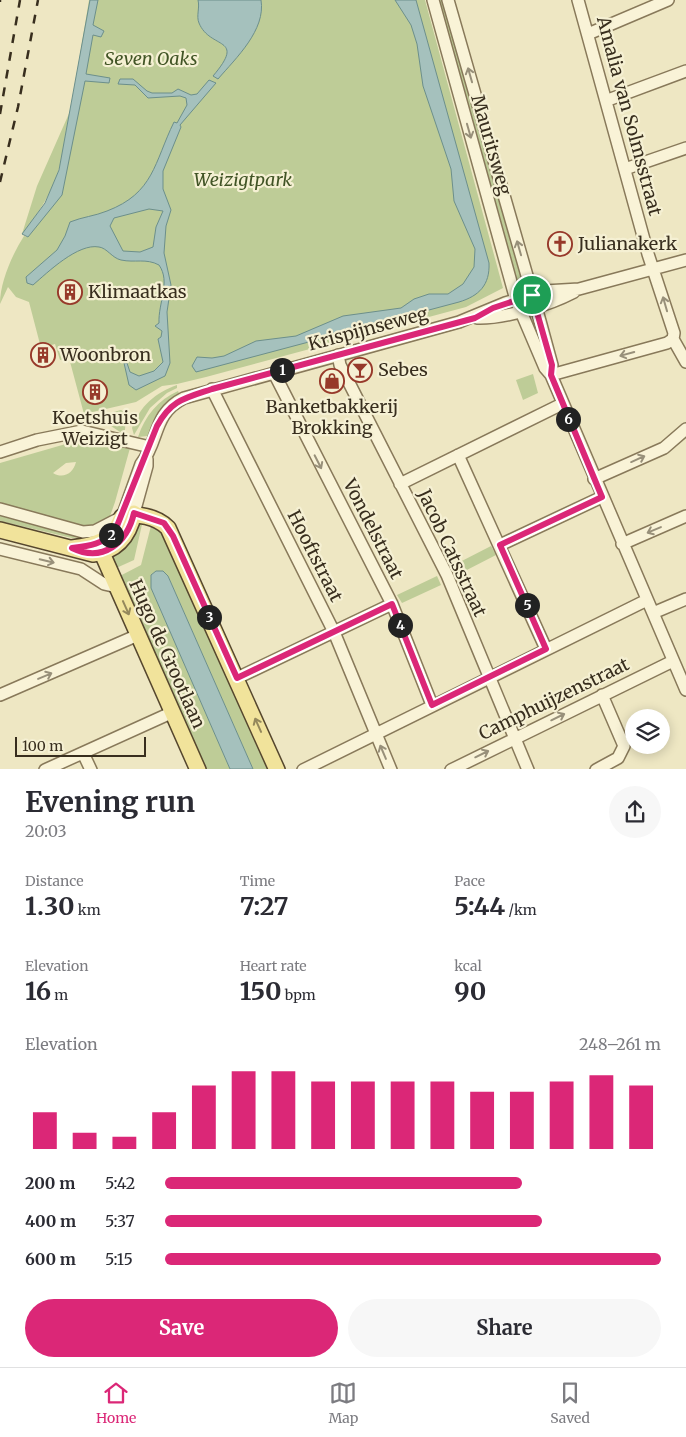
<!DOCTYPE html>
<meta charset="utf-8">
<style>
:root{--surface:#fff;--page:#f7f7f7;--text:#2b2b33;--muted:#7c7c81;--line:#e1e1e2;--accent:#db2777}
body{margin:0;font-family:Merriweather,serif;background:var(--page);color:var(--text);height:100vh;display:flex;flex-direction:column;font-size:19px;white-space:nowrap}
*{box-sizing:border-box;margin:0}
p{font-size:16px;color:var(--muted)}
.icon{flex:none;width:28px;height:28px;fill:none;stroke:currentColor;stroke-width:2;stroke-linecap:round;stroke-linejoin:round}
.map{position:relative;height:769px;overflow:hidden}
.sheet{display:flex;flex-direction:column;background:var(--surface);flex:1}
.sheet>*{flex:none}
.controls{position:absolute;left:625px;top:709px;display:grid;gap:10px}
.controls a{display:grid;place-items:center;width:45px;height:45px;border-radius:50%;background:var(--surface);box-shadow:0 2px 12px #0003;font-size:25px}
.scale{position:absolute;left:15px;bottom:12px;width:131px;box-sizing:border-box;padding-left:5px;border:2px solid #382e1e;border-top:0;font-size:14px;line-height:18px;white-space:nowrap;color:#382e1e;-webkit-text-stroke:4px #f5f0d3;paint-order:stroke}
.pin{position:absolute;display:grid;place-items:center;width:42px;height:42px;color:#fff;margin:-21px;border:2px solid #fff;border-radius:50%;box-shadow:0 1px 5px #0007}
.km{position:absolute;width:25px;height:25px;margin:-12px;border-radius:50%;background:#222;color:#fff;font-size:14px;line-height:25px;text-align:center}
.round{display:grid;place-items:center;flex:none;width:52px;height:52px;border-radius:26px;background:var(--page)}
.summary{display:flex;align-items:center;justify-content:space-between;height:85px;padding:0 25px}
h1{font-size:28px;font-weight:700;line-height:38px}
.metrics{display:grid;grid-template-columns:repeat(3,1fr);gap:8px;height:85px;padding:5px 25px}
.metrics div{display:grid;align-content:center}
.metrics b{font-size:25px;font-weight:700}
.metrics small{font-size:14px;font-weight:400}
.metrics p{font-size:14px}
.chart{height:140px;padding:10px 25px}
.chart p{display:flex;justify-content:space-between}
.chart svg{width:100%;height:90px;margin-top:5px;stroke:var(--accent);stroke-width:6}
.button{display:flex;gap:10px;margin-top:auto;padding:10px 25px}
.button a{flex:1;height:58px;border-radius:30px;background:var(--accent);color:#fff;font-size:20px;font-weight:700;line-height:58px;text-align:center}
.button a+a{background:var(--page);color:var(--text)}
ul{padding:0 25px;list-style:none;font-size:16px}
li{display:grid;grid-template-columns:80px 60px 1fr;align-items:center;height:38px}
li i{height:12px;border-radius:6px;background:var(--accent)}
.tab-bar{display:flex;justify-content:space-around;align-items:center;height:70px;border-top:1px solid var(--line);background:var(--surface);font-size:14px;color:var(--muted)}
.tab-bar a{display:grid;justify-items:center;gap:2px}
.tab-bar .active{color:var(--accent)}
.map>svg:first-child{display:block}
.green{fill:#becc97;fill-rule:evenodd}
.water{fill:#a5c1bd;stroke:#6c8f8b;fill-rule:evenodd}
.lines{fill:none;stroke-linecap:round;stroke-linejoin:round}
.minor-casing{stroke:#88795a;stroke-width:14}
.major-casing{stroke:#56472e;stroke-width:18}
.minor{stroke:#f9f3d7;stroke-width:11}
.major{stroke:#f1e39b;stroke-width:15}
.rail{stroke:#382e1e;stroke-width:2.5;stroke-dasharray:9 9;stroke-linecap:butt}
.oneway{stroke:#98907a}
.oneway2{stroke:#94885c}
.route-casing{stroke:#fff;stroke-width:10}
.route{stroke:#db2777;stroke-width:6}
.labels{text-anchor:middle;stroke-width:4.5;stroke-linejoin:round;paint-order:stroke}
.park-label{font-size:18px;font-style:italic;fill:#415425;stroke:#f5f0d3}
.street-label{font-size:18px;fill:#382e1e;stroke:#f5f0d3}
.poi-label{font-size:18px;fill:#382e1e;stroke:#f5f0d3;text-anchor:start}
</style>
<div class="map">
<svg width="686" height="770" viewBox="0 0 686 770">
<rect width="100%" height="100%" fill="#eee7c3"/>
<!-- green -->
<path class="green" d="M89,0H425L503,288L466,307L206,377L177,384L162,386L136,402L84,414L69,358L60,360L55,344L41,348L29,302L16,297L8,287L0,304C0,282 12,255 24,236L28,237L48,204L64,160L69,118C66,129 65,141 63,152C57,185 42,209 22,234L37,186L71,109Z
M435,0H446L525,284L515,287Z
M533,374L538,393L523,400L516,380Z
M177,385V388L167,393L150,408L134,435L132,428C140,406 155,393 177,385Z
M178,391L180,395L159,410L148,436L138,437C145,416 158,400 178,391Z
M121,410L126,413L125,430L120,432L108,424L105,419L106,414Z
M90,437L113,442L118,448L121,446L130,448L115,502L109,519L103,524L84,528L15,510L13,507L0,502V463ZM76,462C73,474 63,479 53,473L66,463Z
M0,514L83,537L72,538L0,521Z
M136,519L143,520L134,560L114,569L110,554Z
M152,522L161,526L272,769H253L168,576L156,571L151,575V588L230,769H201L116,578L141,565Z
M491,546L496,555L459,574L454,565Z
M437,576L441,585L402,603L397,595Z"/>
<!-- water -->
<path class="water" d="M90,0H98L93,25L104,31L101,37L93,35L86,74L110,78L109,83L85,81L62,195L28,237L22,234L45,203L59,170Z
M198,0H261C266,30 236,58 218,79L213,76C247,36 210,50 199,23C196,16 200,8 198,0Z
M395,0H416L489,263C490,285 479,296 459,302L196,372L192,366L197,357L212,358L224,356L256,341L296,336L343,316L401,308L414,299L429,294H448L463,284L474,267L475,249L454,201L451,169L423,86L417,44L411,25Z
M120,79H133L147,91L152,93H172L178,89L191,95L197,94L209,80L216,83L180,125L181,127L163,171V189L171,210L166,226L164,253L171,285L167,312L170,363L165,376L136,390L129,385L124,363H127L130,372L139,376L154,371L163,362L158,339L161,337L162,331L155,326L159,323C158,303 171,282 159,265C146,258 135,263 121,260C112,258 107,248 99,247C78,243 48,272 33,285L27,283L26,277L57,250L65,236L70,222C82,217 95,216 107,211C154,193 154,163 174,122L177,123L187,105L186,98L180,96L148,98L135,85L118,84ZM149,209L163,211L156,227L153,247L140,252L123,251L110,226L114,218Z
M156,571H163L168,576L253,769H230L151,588V575Z"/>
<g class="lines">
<defs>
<path id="minor" d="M433,0L516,300L545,368L551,375L686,690
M448,0L540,321L552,365L551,375
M578,0L648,254L674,333L673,339L686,362
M588,34L668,0
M608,100L686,71
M625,169L686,148
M477,318C505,319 549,305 574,292
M338,355L340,365L447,575L528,770
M274,373L392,604L432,705
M551,375L667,343L673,339
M212,389L334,632L391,770
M0,452L37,440L82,431L150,447
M458,455L546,649
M594,479L664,448L686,429
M400,484L562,404
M0,509L83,532L95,531L122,517L141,464C160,440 152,414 184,398L459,322L505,303L545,291L579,289L686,260
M134,513L147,466V459
M622,544L686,516
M500,545L602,497
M0,549L81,569L104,584L117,587
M653,613L686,599
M237,678L392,604
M0,695L138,635
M83,753L91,770
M45,770L173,712
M303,770L647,600
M451,770L673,661
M596,770L618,758L624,746L602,695"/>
<path id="major" d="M0,530L93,554C117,551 129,536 134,513
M72,548C95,545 113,541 122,517C137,513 156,516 168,528L277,770
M102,553L198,770"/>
</defs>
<!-- minor casing -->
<use href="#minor" class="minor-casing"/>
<!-- major casing -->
<use href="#major" class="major-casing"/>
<!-- minor -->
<use href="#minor" class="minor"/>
<!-- major -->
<use href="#major" class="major"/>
<!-- rail -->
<path class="rail" d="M0,2V0
M0,114L20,0
M0,182L18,107L38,0"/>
</g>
<!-- one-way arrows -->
<defs><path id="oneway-shaft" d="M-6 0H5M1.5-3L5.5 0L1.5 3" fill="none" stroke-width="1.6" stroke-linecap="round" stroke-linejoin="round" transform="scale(1.25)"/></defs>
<g class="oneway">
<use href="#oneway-shaft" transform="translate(470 75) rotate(-106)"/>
<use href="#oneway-shaft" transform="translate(469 131) rotate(74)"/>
<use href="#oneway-shaft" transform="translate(519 248) rotate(-106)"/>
<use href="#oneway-shaft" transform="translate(665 304) rotate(-106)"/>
<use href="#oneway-shaft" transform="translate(627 354) rotate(165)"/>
<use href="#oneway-shaft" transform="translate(638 459) rotate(-24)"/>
<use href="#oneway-shaft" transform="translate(318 462) rotate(63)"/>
<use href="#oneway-shaft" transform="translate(654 530) rotate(157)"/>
<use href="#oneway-shaft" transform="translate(47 561) rotate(13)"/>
<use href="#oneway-shaft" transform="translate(45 676) rotate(-23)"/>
<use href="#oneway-shaft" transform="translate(558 717) rotate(-26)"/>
<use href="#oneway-shaft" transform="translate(383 752) rotate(-113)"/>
<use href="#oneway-shaft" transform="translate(482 754) rotate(-26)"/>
</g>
<g class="oneway2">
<use href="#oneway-shaft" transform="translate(126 608) rotate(66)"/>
<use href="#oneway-shaft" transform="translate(258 725) rotate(-114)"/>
</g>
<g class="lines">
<defs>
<path id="route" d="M532,295L552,365L551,375L602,497L500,545L546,649L432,705L392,604L237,678L173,536L164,523L134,513C127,543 103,563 72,548C90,546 103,544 115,531L157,426C171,400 185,398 212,389L475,318L493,308Z"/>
</defs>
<!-- route casing -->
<use href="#route" class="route-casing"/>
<!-- route -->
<use href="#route" class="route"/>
</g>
<!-- icons -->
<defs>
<symbol id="church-ring" viewBox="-11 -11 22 22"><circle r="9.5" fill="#f5f0d3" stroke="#97392a" stroke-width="1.5"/><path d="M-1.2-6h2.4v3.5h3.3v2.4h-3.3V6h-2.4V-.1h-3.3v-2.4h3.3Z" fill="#97392a"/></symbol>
<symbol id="building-ring" viewBox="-11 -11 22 22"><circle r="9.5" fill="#f5f0d3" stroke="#97392a" stroke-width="1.5"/><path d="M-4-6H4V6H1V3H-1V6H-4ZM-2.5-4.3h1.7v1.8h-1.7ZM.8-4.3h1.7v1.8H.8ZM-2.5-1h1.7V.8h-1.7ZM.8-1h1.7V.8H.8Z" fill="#97392a"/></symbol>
<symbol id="bar-ring" viewBox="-11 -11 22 22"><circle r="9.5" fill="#f5f0d3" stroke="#97392a" stroke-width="1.5"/><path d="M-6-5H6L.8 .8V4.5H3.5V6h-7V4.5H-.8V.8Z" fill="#97392a"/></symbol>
<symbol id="shop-ring" viewBox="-11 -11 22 22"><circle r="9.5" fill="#f5f0d3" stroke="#97392a" stroke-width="1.5"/><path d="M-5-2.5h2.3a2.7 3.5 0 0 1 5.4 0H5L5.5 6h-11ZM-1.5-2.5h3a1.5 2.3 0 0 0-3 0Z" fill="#97392a"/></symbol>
</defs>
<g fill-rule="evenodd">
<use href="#church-ring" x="546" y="230" width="28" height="28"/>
<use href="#building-ring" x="56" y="278" width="28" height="28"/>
<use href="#building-ring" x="29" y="341" width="28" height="28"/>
<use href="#bar-ring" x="346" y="356" width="28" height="28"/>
<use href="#shop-ring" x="318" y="367" width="28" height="28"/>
<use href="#building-ring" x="81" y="378" width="28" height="28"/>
</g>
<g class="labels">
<!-- park labels -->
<g class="park-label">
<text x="151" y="65">Seven Oaks</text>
<text x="243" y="186">Weizigtpark</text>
</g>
<!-- street labels -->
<g class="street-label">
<text transform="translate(629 116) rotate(75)" y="6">Amalia van Solmsstraat</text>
<text transform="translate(491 145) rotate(74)" y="6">Mauritsweg</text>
<text transform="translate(368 329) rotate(-15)" y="6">Krispijnseweg</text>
<text transform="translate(373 529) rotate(63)" y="6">Vondelstraat</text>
<text transform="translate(452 553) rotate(65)" y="6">Jacob Catsstraat</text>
<text transform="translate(315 556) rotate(63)" y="6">Hooftstraat</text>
<text transform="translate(167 654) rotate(66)" y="6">Hugo de Grootlaan</text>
<text transform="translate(554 699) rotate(-26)" y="6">Camphuijzenstraat</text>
</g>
<!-- poi labels -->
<g class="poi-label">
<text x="578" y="250">Julianakerk</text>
<text x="88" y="298">Klimaatkas</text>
<text x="60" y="361">Woonbron</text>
<text x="378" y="376">Sebes</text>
<text x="332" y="413" text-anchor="middle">Banketbakkerij<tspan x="332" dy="21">Brokking</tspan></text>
<text x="95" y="424" text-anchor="middle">Koetshuis<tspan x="95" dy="21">Weizigt</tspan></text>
</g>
</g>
</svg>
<div class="controls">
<a><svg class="icon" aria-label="layers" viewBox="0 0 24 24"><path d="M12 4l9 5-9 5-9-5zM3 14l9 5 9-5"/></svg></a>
</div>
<div class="scale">100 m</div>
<div class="pin" style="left:532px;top:295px;background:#1e9e55"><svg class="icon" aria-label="arrive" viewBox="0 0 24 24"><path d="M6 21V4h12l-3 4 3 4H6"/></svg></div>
<b class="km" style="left:282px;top:370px">1</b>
<b class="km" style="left:111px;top:535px">2</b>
<b class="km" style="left:209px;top:617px">3</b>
<b class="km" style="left:400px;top:625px">4</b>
<b class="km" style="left:527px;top:605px">5</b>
<b class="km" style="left:568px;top:419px">6</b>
</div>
<section class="sheet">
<div class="summary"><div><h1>Evening run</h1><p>20:03</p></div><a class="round"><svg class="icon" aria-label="share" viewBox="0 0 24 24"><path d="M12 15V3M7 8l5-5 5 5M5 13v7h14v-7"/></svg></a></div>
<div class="metrics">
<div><p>Distance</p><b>1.30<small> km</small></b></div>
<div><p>Time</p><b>7:27</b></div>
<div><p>Pace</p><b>5:44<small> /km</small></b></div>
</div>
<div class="metrics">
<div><p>Elevation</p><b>16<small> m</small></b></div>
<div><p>Heart rate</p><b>150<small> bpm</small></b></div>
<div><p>kcal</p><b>90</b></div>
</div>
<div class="chart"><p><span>Elevation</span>248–261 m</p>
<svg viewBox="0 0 160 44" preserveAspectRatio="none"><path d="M5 44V26M15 44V36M25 44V38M35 44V26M45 44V13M55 44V6M65 44V6M75 44V11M85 44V11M95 44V11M105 44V11M115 44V16M125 44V16M135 44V11M145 44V8M155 44V13"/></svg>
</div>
<ul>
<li><b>200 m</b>5:42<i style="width:72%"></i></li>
<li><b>400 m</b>5:37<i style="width:76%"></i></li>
<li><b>600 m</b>5:15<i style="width:100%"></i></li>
</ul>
<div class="button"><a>Save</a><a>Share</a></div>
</section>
<nav class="tab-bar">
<a class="active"><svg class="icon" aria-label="home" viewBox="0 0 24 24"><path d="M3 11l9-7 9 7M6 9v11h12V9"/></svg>Home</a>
<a><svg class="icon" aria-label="map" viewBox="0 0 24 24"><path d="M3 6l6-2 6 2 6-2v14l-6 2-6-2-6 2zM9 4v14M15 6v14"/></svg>Map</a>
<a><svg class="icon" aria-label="saved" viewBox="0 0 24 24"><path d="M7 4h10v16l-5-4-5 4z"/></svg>Saved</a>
</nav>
